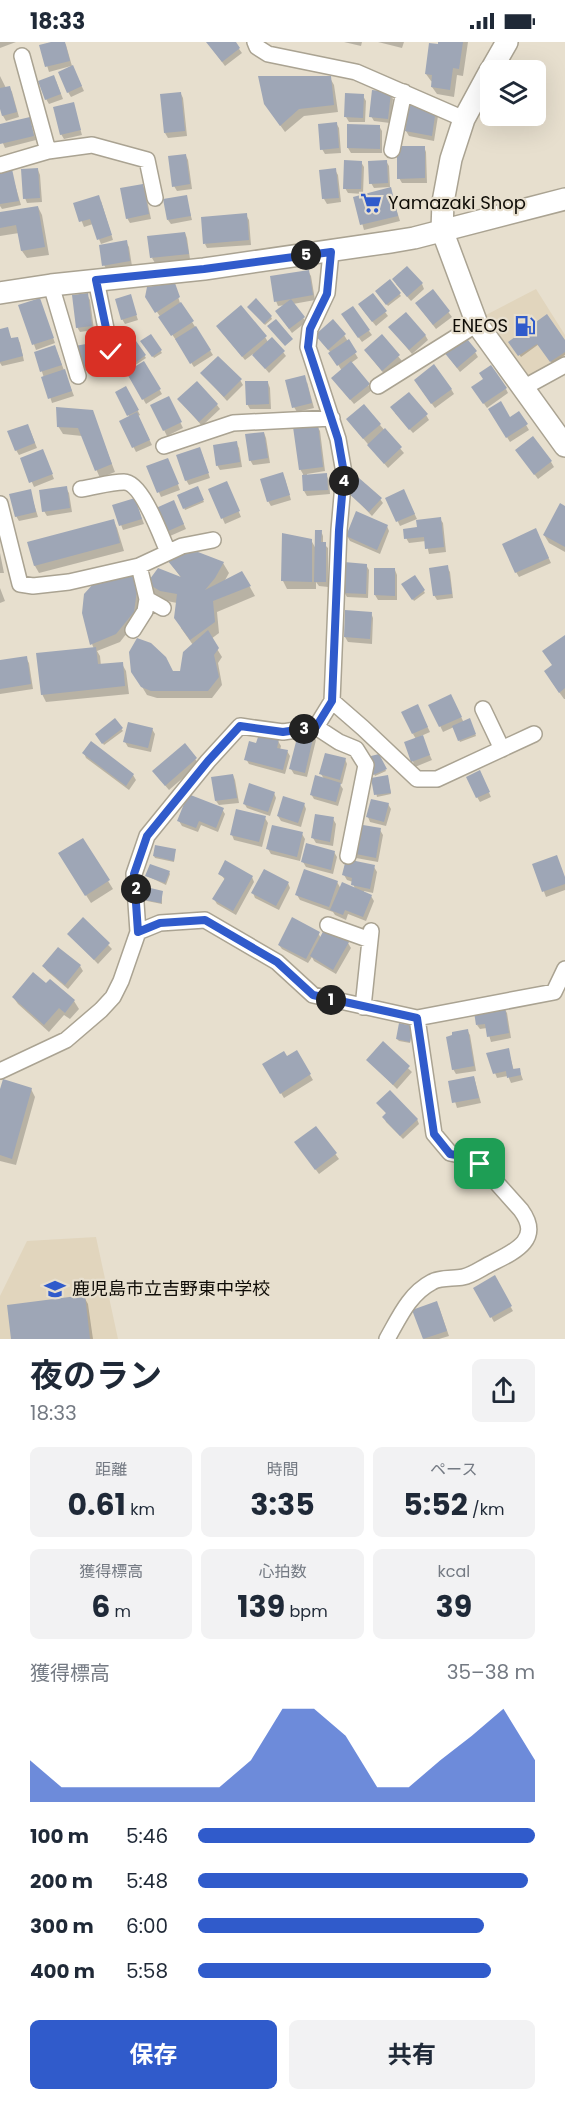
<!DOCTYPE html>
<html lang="ja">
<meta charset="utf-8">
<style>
:root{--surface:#fff;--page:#f2f2f3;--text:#1f2937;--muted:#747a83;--accent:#305bcb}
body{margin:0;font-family:Poppins,"Noto Sans JP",sans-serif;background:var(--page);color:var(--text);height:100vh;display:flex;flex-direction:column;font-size:22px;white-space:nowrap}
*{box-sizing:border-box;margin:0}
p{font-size:20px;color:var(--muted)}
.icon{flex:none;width:33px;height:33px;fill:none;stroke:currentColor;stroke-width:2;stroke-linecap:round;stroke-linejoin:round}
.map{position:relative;height:1297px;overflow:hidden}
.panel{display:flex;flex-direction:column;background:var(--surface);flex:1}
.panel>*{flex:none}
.controls{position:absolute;left:480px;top:18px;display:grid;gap:12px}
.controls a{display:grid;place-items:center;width:66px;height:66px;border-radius:9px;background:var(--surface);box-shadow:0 6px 24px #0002;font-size:30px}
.pin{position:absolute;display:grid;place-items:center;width:51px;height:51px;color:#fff;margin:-26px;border-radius:12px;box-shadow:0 3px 9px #0006}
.km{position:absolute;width:30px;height:30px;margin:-15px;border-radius:50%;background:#222;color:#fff;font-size:16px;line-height:30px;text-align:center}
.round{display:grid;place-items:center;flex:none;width:63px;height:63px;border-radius:9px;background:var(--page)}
.head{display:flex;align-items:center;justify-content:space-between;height:102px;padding:0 30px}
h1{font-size:33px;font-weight:700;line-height:45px}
.figures{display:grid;grid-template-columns:repeat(3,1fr);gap:9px;height:102px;padding:6px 30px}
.figures div{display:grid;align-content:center;border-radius:9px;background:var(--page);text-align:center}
.figures b{font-size:30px;font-weight:700}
.figures small{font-size:16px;font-weight:400}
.figures p{font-size:16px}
.chart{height:168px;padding:12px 30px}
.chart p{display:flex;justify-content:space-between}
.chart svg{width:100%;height:108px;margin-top:6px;fill:var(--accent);opacity:.7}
.button{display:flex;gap:12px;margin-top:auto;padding:12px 30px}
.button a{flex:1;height:69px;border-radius:9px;background:var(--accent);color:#fff;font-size:24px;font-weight:700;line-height:69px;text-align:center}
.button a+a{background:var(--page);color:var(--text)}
ul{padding:0 30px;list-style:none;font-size:20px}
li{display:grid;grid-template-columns:96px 72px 1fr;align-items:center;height:45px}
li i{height:15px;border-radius:8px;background:var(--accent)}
.status{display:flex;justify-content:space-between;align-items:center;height:42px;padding:0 30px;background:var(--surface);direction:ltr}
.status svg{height:16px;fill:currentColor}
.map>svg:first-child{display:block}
.built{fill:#e1d5bd}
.shadow{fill:#0003}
.building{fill:#9ea6b6}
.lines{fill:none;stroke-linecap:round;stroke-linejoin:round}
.street-casing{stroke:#aaa392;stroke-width:18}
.secondary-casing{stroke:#aaa392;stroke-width:24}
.street{stroke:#fff;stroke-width:15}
.secondary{stroke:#fff;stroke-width:21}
.route-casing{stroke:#fff;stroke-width:12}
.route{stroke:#305bcb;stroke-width:8}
.labels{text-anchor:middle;stroke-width:4.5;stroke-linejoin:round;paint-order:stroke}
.poi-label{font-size:18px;fill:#0f0c07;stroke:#e7dfce;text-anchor:start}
</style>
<div class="status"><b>18:33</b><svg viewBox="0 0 49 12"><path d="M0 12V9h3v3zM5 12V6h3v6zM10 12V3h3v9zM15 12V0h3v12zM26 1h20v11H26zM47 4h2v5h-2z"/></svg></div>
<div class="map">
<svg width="565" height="1297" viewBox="0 0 565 1297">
<rect width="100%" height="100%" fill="#e7dfce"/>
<!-- built -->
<path class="built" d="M536,247L565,293V316L529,336L484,274Z
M96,1195L118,1297H0V1254L27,1199Z"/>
<!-- shadow -->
<path class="shadow" d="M0,0H16L0,6Z
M57,0H64L66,3L72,24L84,49L71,55L68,50L71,24L49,30L41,4Z
M207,0H234L242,11L225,24Z
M344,0H362L361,4Z
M378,0H404L402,6Z
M440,0H468L463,34L457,33L454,55L437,52L432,45L433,40L431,39L426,32Z
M0,34L6,46L9,45L12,50L19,75L6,79L3,74L0,62Z
M330,36L334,43L338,70L304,74L285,90L265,62Z
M56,39L63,57L49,62L46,57Z
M181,52L183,56L187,94L168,96L165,91Z
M390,52L393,57L390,81L374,79L371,74Z
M363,54L366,59L365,80H349L346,75Z
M73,62L82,93L64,97L61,92Z
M435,69L438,74L434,99L409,94L406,89Z
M29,77L36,98L5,106L0,94V84Z
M336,81L339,86L341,111L325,112L322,107Z
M379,84L382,89V111H351L348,106Z
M424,105L426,110L427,141H402L399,136Z
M186,114L188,118L192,147L177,149L174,144Z
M386,119L389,124L390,145L374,146L371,141Z
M361,120L364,125L363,152L348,151L345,146Z
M38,128L40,133L42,160L27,161L25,156Z
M335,128L338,133L341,160L327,162L324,157L321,130Z
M11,129L21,163L2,167L0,164V131Z
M142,143L145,148L151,177L130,181L127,176Z
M390,147L400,179L364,188L355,156Z
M186,155L192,178L171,182L168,178Z
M101,159L113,198L101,202L93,182L84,185L75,162Z
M38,165L42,173L49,213L27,216L22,209L19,191L0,194V171Z
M246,173L249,178L251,203L207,206L205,202Z
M185,191L187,196L190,217L155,221L152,216Z
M126,200L129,205L132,224L107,228L104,223Z
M308,229L311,234L315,258L293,262L306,280L292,291L280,274L286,263L278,264L276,259Z
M390,239L401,254L388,264L377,249Z
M174,242L180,261L213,313L194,325L147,255Z
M396,242H422L424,247L411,259Z
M433,249L452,275L436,287L420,266Z
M87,253L90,258L94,288L80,290L77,285Z
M130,254L138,278L125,282L122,277Z
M39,257L55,301L36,308L20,264Z
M250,267L271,275L272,277L265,283Z
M362,267L385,270L388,274L376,284Z
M346,278L369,289L372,293L362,300Z
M390,285L425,293L428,298L412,312Z
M7,287L12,298L17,296L20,301L24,319L2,324L0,321V288Z
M221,289L265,295L268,300L283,310L286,314L269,331L253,312L245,318Z
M344,293L358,316L351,321L372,348L354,362L336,341L342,329L331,311L320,298Z
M151,294L162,311L154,316L142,299Z
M382,295L402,319L385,333L369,313Z
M510,300L565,301V313L552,321L539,302L521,315Z
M97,301L103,326L84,329L81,325Z
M136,301L146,316L134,324L124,310Z
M444,309L475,310L478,315L460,330Z
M57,310L74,354L52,361L36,311Z
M144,321L162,352L146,362L128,331Z
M202,331L240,338L243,343L227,359Z
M307,340L314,366L297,370L294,365Z
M268,341L270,346L271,367H250L247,362Z
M418,343L451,347L454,352L435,366Z
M126,346L140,373L138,374L152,403L136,410L121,380L130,376L117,351Z
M506,347L508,351L487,366L476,350Z
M179,357L217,363L220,367L202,384Z
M171,361L183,386L167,394L152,364Z
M490,368L510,377L519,371L529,388L510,400Z
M92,370L115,430L100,436L82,394L63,392L58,384Z
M395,371L426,373L429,378L413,391Z
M351,382L380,383L404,411L388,426Z
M317,384L320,389L325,429L307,432V434L326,433L329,438L330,452L307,454L304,449L303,432L300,427Z
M30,388L37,406L19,413L16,408Z
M264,391L266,396L270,421L253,423L250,418Z
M236,401L239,406L242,425L220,428L217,423Z
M202,412L210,436L189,443L186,438Z
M520,413L551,420L554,425L538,437Z
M45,414L54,437L34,445L22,417Z
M170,422L180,448L161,455L148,425Z
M285,437L291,458L271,464L268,459Z
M66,446L69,451L72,470L47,474L44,469Z
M197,446L204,460L185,468L179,454Z
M229,446L241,475L225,482L210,448Z
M30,449L38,475L19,479L16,474Z
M349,450L380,457L383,461L372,474Z
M406,454L417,477L400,484L387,457Z
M135,458L144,482L123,488L114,464Z
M176,465L186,487L170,494L158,467Z
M565,466V510L549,501L544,493Z
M440,477L443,481L446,510L429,512L426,499L409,501L406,496L419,487Z
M113,478L117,486L124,509L39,531L35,524L29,501Z
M387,484L389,489L380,512L350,499L347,494Z
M321,489L323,494V501L328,506V545L319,544L316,540V547H287L283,539L311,498L316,507Z
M538,493L551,521L519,535L516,530Z
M0,511L4,531H0Z
M169,519L223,521L229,531L224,540L242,531L255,554L217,570L219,591L211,597L222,615L218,621L222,643L212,656H157L147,653L133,630L181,631L193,603L181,586L177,561L167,559L154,551L149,541L182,537Z
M366,523L369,528L368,556L347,555L344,550Z
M447,525L450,530L453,556L437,558L434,553Z
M395,528L397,533V558H378L375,553Z
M131,532L140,557L137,578L120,600L97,609L100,614L101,624L122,622L126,629L129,652L46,660L42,652L94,607L92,602Z
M415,535L425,551L414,559L403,542Z
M0,546L5,559L0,561Z
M371,571L373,576L372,602L348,600L345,595Z
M565,594V657H564L550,637Z
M26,616L29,621L33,647L0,652V619Z
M453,658L464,681L470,678L476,694L460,700L454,685L443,690L430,663Z
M420,669L430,690L421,694L432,718L415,725L406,701L416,697L413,692Z
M115,678L123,689L104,703L97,692Z
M152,687L155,692L151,710L128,705L125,700Z
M313,693L316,698L307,735L294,732L291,727Z
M278,699L281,704L280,708L287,709L290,714L285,732L249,722L246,717Z
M185,704L199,722L169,748L157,734Z
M84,711L133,733L136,738L129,748L86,716Z
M378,713L386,729L375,734L374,732Z
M345,717L347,722L342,742L339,741L343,747L338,764L314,757L311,752L324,737L321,732Z
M233,733L235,738L239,761L219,763L216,759Z
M482,735L491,755L480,760L477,755Z
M388,736L391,752L377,755L373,737Z
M274,751L276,756L270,774L247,766L244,761Z
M304,762L306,767L301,785L281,779L278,774Z
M388,762L391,767L386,784L370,780L368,775Z
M222,767L225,772L218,790L201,783L198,790L182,784L179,779Z
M265,776L268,781L262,805L234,798L232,793Z
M333,777L336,782L333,804L316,801L313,796Z
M380,788L383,793L378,820L356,816L353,811Z
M302,792L305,797L300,819L271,812L268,807Z
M83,798L113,847L91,861L60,812Z
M175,808L174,820L155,816L154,814Z
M334,810L337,815L333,832L306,825L303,820Z
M534,823L565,836V848L546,855Z
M374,825L377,830L373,851L364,849V851L371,854L374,859L366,879L348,872L346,878L335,873L333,870L300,858L297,853L337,840L341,847L355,848L353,840L347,838L344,833Z
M169,830L170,832L166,843L147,834Z
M220,831L252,835L254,840L236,873L217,862L214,857L225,838Z
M288,841L290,846L279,868L255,856L253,851Z
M162,850V862L142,858L141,856Z
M83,877L112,907L98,922L69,892Z
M318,891L321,896L348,901L351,906L336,932L314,919L312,915L308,921L282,907L279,903Z
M80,924L83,929L68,947L47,929L44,925Z
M50,939L74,959L79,967L70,977L64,973L49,990L18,962L13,955L47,943Z
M504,966L507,971L511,996L491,1000L487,986L480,987L477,983Z
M413,987L410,1001L399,999L397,997Z
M467,988L470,993L476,1029L456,1032L453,1027Z
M383,1002L412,1030L397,1047L368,1018Z
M508,1007L514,1029L519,1027L523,1038L511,1041L508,1034L497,1036L495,1031Z
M296,1010L313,1038L284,1056L264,1023L287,1016Z
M474,1035L481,1061L457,1066L449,1040Z
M31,1047L35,1055L16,1123L0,1119V1052Z
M378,1061L417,1077L419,1082L403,1097L386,1080L384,1075L387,1072Z
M316,1086L339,1117L319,1132L299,1105Z
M494,1236L513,1269L494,1280L475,1246Z
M84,1255L88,1262L93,1297H13L9,1264Z
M439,1265L449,1294L439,1297H424L414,1269Z"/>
<!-- building -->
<path class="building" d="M51,0H65L70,19L45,25L39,3Z
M206,0H236L240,6L222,20Z
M438,0H463L459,27L453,26L450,48L431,45L432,33L425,32L429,1L438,2Z
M73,23L82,44L67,51L58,30Z
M54,33L61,52L45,58L38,39Z
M258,34H331L334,63L299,67L280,84L264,62Z
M10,44L17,70L2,74L0,67V46Z
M372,48L391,50L388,77L369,75Z
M181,50L185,89L164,91L160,52Z
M345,51L364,52L363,76L344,75Z
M74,60L81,88L60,93L53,65Z
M409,63L436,67L432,94L405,89Z
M30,75L34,94L0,102V82Z
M337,80L339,106L320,108L318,82Z
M347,82L380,83V107L347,106Z
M397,104H425V136L397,137Z
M186,112L190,142L172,145L168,114Z
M344,118L362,119L361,147H343Z
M387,118L388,141L369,142L368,119Z
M38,126L40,156L23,157L21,127Z
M336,126L339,156L322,157L319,128Z
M12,127L19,159L0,162V130Z
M143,142L149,172L126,177L120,146Z
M391,145L398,174L360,183L353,155Z
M99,153L112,193L97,198L90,177L79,180L73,161Z
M187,153L191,174L167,178L163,157Z
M38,164L45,205L21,209L16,183L0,186V170Z
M247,171L249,198L203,202L201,175Z
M185,190L189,212L150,216L147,194Z
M127,198L130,219L102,224L99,203Z
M407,224L423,241L407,255L392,237Z
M309,228L313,253L274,260L270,234Z
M390,237L401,251L386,263L375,249Z
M175,241L180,255L155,271L145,255L147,245Z
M433,247L450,269L433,283L415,261Z
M88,251L92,284L76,286L72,253Z
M373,251L387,269L372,280L358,262Z
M131,252L137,273L121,278L115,257Z
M40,256L54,296L32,303L18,263Z
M256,256L272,274L264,282L247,265Z
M291,257L305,275L289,287L275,269Z
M181,260L194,279L171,294L158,275Z
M241,263L267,294L242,315L216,284Z
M353,264L370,288L358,296L341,272Z
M406,270L426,293L409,308L388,285Z
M547,272L565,298V310L550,320L537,302L518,314L508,300Z
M276,277L293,297L285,304L267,284Z
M333,277L346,292L328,308L315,293Z
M196,284L211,308L190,322L175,297Z
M8,285L11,296L18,295L23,314L0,320V287Z
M151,292L162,308L152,315L140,299Z
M382,292L400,313L382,329L364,308Z
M463,292L477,309L457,326L443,309Z
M272,295L285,309L265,327L252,313Z
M349,297L357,310L337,324L328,311Z
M136,299L146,313L132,323L122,309Z
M97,300L102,321L80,325L75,304Z
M55,303L62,323L40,330L34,310Z
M218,314L242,337L224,355L200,331Z
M144,319L161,347L142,358L126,330Z
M351,319L370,342L350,358L331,336Z
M434,322L452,347L431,362L414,338Z
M491,323L507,346L483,362L471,345L483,337L479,331Z
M65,327L72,349L48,357L41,335Z
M305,333L312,361L292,366L285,338Z
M197,339L218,362L199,380L177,357Z
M245,339H268L269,362L246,363Z
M126,344L139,368L127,374L115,350Z
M409,350L428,372L409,388L390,365Z
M169,354L182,380L163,389L150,363Z
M501,359L510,375L519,369L528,382L506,396L488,367Z
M364,362L381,382L363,397L346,377Z
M56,365L93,368L112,422L95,429L78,386L57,385Z
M137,370L150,398L132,406L119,379Z
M28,382L35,401L15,409L7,389Z
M318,382L323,425L299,428L293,385Z
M385,386L402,405L384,422L367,403Z
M264,390L268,416L249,419L245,392Z
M533,394L552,419L534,433L515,408Z
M237,399L240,420L216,424L213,403Z
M200,405L209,431L185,439L176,413Z
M43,407L53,432L29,441L20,416Z
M168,416L179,442L157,451L146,424Z
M283,430L290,453L267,460L260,437Z
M327,431L328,448L303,449L302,433Z
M359,436L382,456L369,470L347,450Z
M227,439L240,469L221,477L208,447Z
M67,444L70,466L42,470L39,448Z
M198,444L204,458L183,467L177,453Z
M31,447L36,470L15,475L9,452Z
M404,447L415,472L396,480L385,456Z
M135,456L142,477L119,484L112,463Z
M174,458L184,482L166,490L156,466Z
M560,461L565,464V505L543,493Z
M356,469L388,483L377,508L346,494Z
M441,475L444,505L425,507L424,495L404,497L403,487L417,485L416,478Z
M114,477L120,501L34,524L27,500Z
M536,486L549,516L515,531L502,502Z
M315,488H322L321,500H326V540H314Z
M282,491L312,497V540L281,539Z
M198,510L224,520L215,536L205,548L242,529L251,544L213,559L215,580L190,598L174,576L177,552L160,549L147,541L158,526L181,535L167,518L179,511Z
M344,520L367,522L366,552L343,551Z
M448,523L452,552L433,554L429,526Z
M374,526H395V554L374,553Z
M132,531L137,548L134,570L116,592L90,603L82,571L84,552L94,541Z
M415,533L425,548L412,558L401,542Z
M345,568L372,570L370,597L344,595Z
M208,588L219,606L214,613L219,635L208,649H151L141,645L131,630L129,610L137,596L151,601L166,615L173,629H180L183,610Z
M565,593V646L559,651L544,629L552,623L542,609Z
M96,605L98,622L123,620L125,644L41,653L36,611Z
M27,614L31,642L0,647V618Z
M451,652L462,675L439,685L428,663Z
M418,662L428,685L412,692L401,670Z
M115,676L123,686L102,702L95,692Z
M470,676L476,692L458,699L452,684Z
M128,680L153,686L148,706L123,700Z
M299,688L314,692L305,731L289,727Z
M259,692L279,697L277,706L288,708L283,728L244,718L249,699L256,701Z
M423,693L430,713L411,720L404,700Z
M91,699L134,732L126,744L82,711Z
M185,701L197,716L165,744L152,729Z
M325,711L346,716L340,738L319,732Z
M379,712L387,727L373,733L367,715Z
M480,728L490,750L476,756L466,735Z
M233,732L237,756L215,759L211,735Z
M315,733L341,741L336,760L310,753Z
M388,733L391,751L374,753L371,736Z
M249,741L275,750L268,770L243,762Z
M188,752L224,766L216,786L199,779L196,786L177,779Z
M283,754L305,761L298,781L277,774Z
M371,757L389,761L384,780L366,775Z
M236,767L266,774L259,800L230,793Z
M315,772L334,775L330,800L311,796Z
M357,782L381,786L376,816L351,811Z
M272,783L303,790L297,815L266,807Z
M83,796L110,838L85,854L58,811Z
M306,801L335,809L331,828L301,820Z
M155,803L176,807L174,819L153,814Z
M557,813L565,835V842L542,850L532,822Z
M346,817L375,823L370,847L351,843L352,836L342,833Z
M225,818L253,834L233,869L212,857L225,836L218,832Z
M150,822L170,829L165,841L145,834Z
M264,827L289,840L276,864L251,851Z
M304,827L338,839L329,865L295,853Z
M342,840L372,853L363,875L345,868L343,873L330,868Z
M142,844L163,849L161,861L140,857Z
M83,875L110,901L94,918L67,892Z
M292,875L320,890L306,917L278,903Z
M325,886L349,900L333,928L310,914Z
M58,905L81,923L65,943L42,924Z
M33,930L46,941L50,937L75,958L65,971L59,966L44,983L12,955Z
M505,965L509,991L487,995L485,982L476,983L474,970Z
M399,981L413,984L410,1000L396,997Z
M468,987L474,1024L452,1028L446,995L452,993V990Z
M383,999L410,1024L393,1043L366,1018Z
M509,1006L513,1027L520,1026L521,1033L507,1036L506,1029L493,1032L486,1011Z
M297,1008L311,1032L280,1052L262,1022L284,1009L287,1014Z
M474,1034L479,1056L452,1061L448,1039Z
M3,1037L32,1046L12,1117L0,1113V1047Z
M390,1048L418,1077L400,1094L382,1075L386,1071L376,1061Z
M316,1084L337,1111L315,1128L294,1100Z
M495,1233L512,1264L490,1276L473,1246Z
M85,1253L90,1297H11L7,1263Z
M437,1259L447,1289L423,1297L412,1268Z"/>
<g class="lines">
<defs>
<path id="street" d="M255,0L257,5L268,12L356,30L464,77
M392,108L404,50
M48,109L92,103L147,118L155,156
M0,123L48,109L22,14
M96,238L111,311
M51,243L78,334
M378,344L477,282
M523,346L565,323
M164,404L233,381L332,376
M81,447C95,445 110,440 124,440C142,440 161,494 168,510
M0,462L20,542L33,544L69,540L139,524L182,504L213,498
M139,524L147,557L163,566
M133,588L145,569L147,557
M332,659L363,686L417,737H437L534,692
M483,667L502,707
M316,685L339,700L356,707L366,723L348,814
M328,883L370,898
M138,890L160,881L205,878L277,920L313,953L417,976L554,950L565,927
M363,965L371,889
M0,1029L66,998L101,968L113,955L121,939L138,890L134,832L147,794L208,719L240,684L283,690L316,685L332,659L339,488L344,431L338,397L308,305L310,287L327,251L331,210
M387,1297C399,1276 409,1252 432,1240C440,1235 454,1237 463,1235C473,1233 483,1225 492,1221C516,1209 542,1197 521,1168L480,1122L469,1115L450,1111L434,1092L417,976"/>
<path id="secondary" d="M491,28L507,0
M490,29L464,77L451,117L443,160L442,188L477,282L565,404
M0,251L51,243L204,227L390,200L414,196L565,157"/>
</defs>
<!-- street casing -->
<use href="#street" class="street-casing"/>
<!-- secondary casing -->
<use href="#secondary" class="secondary-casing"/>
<!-- street -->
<use href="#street" class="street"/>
<!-- secondary -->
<use href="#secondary" class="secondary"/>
</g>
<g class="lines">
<defs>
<path id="route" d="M111,310L96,238L204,227L331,210L327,252L310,287L308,305L338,397L344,431L339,488L332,659L316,685L283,690L240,684L208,719L147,794L134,832L138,890L160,881L205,878L277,920L313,953L417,976L434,1092L450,1112L469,1115L480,1122"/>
</defs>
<!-- route casing -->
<use href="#route" class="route-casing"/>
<!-- route -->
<use href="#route" class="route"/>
</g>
<!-- icons -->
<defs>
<symbol id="supermarket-bare" viewBox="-9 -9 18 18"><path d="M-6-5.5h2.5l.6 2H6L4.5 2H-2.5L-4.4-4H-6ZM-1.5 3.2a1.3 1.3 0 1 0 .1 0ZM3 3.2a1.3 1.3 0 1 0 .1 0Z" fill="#305bcb" stroke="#e7dfce" stroke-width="2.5" paint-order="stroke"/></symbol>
<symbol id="fuel-bare" viewBox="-9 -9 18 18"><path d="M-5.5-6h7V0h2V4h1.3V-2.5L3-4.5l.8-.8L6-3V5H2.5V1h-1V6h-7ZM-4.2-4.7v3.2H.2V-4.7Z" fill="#305bcb" stroke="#e7dfce" stroke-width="2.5" paint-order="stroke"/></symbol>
<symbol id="school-bare" viewBox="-9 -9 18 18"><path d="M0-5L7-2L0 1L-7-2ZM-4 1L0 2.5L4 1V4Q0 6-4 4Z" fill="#305bcb" stroke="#e7dfce" stroke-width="2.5" paint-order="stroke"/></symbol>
</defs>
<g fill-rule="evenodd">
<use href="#supermarket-bare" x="356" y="146" width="30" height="30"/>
<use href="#fuel-bare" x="510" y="269" width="30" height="30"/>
<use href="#school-bare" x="40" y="1232" width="30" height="30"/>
</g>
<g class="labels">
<!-- poi labels -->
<g class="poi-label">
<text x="388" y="167">Yamazaki Shop</text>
<text x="508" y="290" text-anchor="end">ENEOS</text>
<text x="72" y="1253">鹿児島市立吉野東中学校</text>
</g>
</g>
</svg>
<div class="controls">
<a><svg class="icon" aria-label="layers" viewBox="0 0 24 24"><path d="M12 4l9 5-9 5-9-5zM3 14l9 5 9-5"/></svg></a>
</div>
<div class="pin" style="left:480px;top:1122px;background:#1e9e55"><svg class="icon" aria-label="arrive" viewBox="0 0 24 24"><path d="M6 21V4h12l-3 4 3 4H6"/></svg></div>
<div class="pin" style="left:111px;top:310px;background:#d93025"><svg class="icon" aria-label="check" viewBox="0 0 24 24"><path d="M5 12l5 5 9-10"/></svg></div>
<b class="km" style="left:331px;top:958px">1</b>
<b class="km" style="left:136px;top:847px">2</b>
<b class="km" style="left:304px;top:687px">3</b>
<b class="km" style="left:344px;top:439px">4</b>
<b class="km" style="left:306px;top:213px">5</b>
</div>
<section class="panel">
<div class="head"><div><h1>夜のラン</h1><p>18:33</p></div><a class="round"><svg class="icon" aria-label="share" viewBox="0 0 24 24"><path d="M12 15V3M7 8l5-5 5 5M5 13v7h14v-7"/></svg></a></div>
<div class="figures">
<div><p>距離</p><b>0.61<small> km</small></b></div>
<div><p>時間</p><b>3:35</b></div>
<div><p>ペース</p><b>5:52<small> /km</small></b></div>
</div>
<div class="figures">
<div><p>獲得標高</p><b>6<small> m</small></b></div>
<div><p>心拍数</p><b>139<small> bpm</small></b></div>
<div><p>kcal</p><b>39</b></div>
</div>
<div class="chart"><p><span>獲得標高</span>35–38 m</p>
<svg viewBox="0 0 160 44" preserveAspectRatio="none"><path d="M0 44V27L10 38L20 38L30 38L40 38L50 38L60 38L70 27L80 6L90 6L100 17L110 38L120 38L130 27L140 17L150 6L160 27V44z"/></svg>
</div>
<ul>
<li><b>100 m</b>5:46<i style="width:100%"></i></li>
<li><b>200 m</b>5:48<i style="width:98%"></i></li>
<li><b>300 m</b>6:00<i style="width:85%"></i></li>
<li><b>400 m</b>5:58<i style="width:87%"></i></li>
</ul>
<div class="button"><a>保存</a><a>共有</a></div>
</section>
